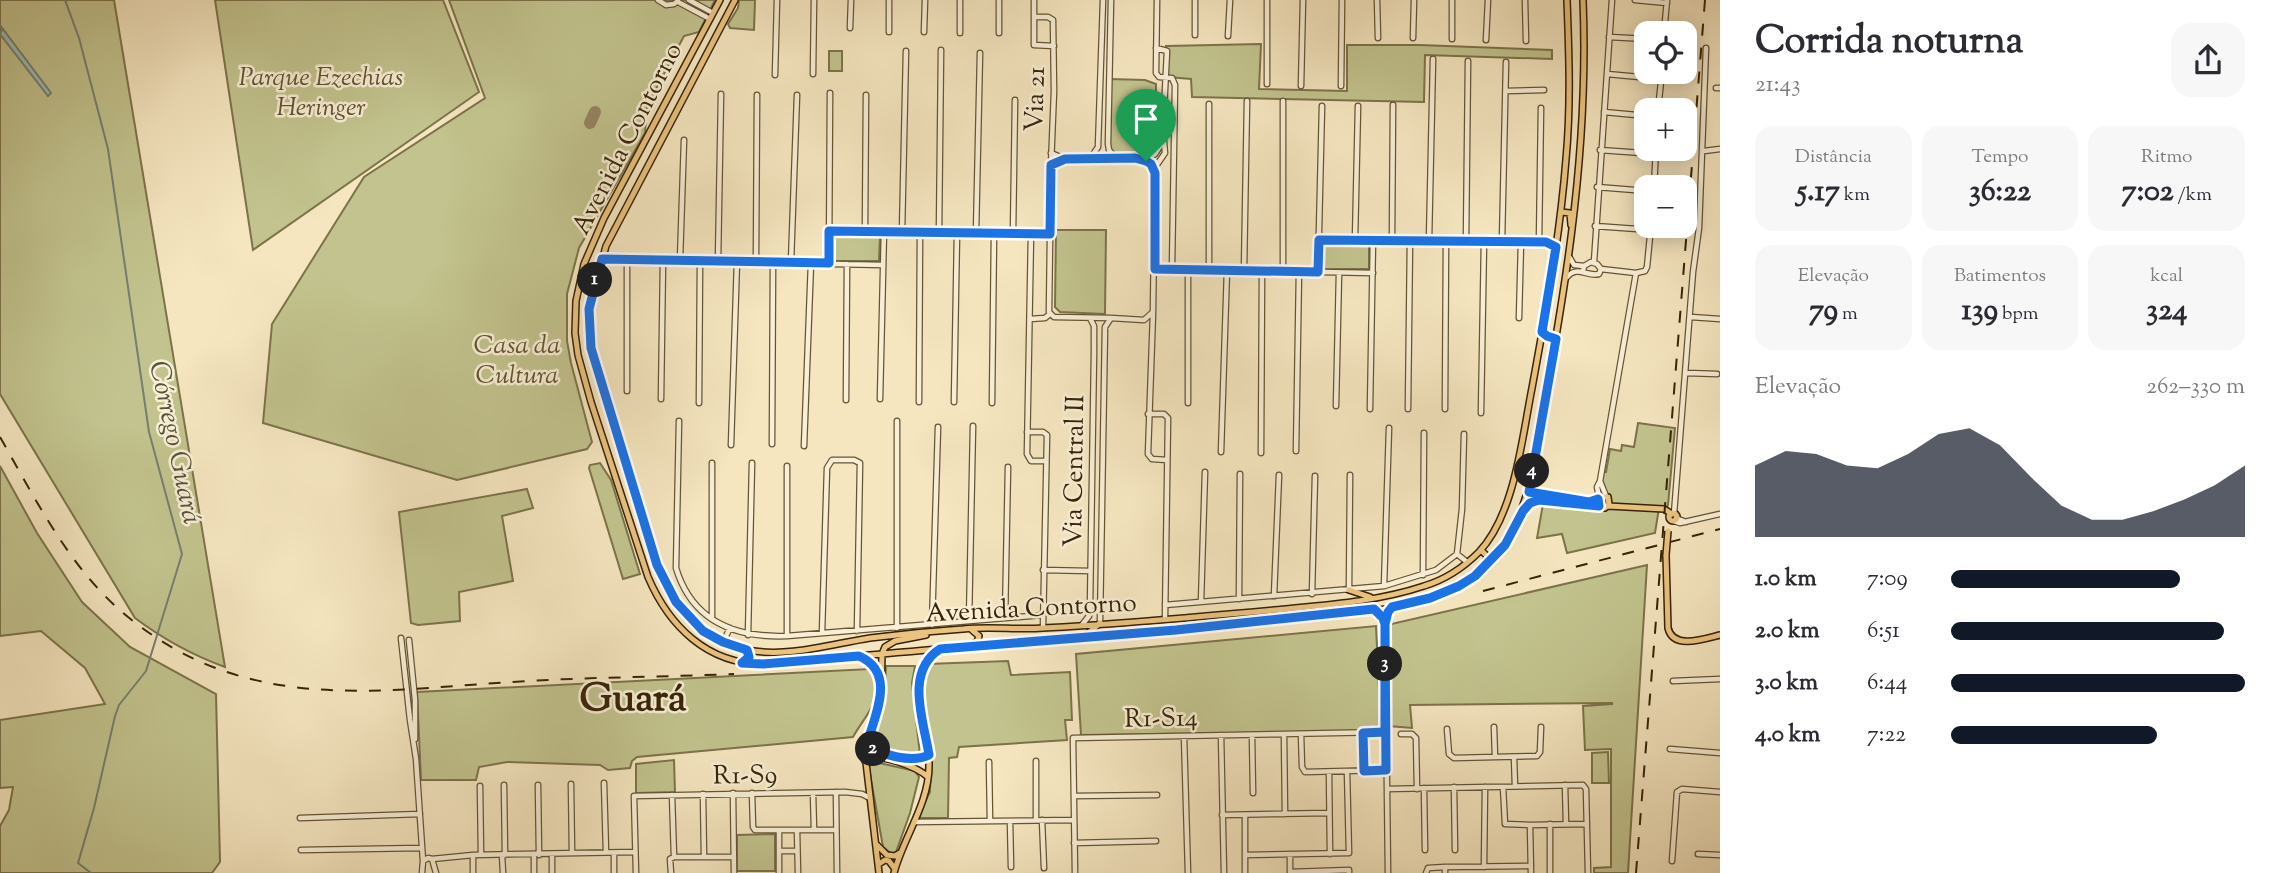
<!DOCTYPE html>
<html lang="pt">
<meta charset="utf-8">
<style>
:root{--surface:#fff;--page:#f7f7f7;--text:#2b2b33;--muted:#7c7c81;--accent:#111827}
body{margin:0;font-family:"Sorts Mill Goudy",serif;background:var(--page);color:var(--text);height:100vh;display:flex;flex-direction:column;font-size:26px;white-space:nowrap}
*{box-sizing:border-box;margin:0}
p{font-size:23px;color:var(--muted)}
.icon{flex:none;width:38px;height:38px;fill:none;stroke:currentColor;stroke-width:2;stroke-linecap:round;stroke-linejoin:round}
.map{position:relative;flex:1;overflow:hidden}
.drawer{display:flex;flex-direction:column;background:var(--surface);width:560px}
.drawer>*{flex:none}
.buttons{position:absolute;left:1634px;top:21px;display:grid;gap:14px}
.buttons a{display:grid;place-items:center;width:63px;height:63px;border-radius:14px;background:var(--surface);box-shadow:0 4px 18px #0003;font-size:35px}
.pin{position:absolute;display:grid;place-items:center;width:60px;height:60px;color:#fff;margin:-72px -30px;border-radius:50% 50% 50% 0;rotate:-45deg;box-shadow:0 0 7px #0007}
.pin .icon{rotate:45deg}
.km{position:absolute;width:35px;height:35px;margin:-18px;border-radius:50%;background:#222;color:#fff;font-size:19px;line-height:35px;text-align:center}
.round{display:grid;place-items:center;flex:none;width:74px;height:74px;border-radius:21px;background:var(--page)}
.head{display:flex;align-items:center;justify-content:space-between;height:119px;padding:0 35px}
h1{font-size:38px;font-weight:700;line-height:52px}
.stats{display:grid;grid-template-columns:repeat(3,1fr);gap:10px;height:119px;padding:7px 35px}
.stats div{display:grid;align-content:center;border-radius:18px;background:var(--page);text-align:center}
.stats b{font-size:30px;font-weight:700}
.stats small{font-size:19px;font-weight:400}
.stats p{font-size:19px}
.chart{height:196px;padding:14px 35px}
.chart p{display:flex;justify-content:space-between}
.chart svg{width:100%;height:126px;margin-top:7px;fill:var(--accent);opacity:.7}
ul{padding:0 35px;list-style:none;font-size:23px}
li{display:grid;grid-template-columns:112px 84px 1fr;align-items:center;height:52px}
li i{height:18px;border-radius:9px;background:var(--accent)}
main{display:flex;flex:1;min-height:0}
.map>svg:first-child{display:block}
.green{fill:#c2c38e;stroke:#7c734a;stroke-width:2}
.water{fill:#9dbeb6;stroke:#748070;stroke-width:2}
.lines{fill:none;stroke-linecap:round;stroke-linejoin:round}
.stream{stroke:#748070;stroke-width:2}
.taxiway{stroke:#968464;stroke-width:12}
.minor-casing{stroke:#665435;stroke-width:7}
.major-casing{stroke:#372307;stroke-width:8}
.minor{stroke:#f8efd6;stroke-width:4.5}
.major{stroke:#eac380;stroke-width:5}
.rail{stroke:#372307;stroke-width:2;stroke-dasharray:12 12;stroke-linecap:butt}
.major-bridge-casing{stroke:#372307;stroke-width:8;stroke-linecap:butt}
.major-bridge{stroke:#eac380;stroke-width:5}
.route-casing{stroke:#fff;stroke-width:14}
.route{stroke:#1a73e8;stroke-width:9}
.labels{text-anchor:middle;stroke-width:5;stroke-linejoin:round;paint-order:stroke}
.park-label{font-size:26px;font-style:italic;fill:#615330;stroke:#f8efd6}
.street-label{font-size:26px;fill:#372307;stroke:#f8efd6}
.water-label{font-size:28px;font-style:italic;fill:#56523c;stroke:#f8efd6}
.town-label{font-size:40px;font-weight:bold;fill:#372307;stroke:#f8efd6}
</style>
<main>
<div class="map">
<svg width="1720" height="873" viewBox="0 0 1720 873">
<rect width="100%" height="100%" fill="#f5e6c0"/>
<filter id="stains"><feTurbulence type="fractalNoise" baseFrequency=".00286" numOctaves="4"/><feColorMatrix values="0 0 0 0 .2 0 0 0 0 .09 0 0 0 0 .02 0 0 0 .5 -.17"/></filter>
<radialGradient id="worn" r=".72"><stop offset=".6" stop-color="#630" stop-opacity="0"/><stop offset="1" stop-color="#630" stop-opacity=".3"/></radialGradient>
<!-- green -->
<path class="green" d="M0,0H114L225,667C192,655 163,639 135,618L0,394Z
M215,0H443L479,92L253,250Z
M449,0H715L699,32L684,36L647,106L645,133L579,248L567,294V341L571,363L592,442L587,449L457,480L263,423L272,324L364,177L485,98Z
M739,0H755L754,30L730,28L728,24L738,8Z
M1261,44L1259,89L1347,91V45H1420L1552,50V59L1425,55L1424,102L1192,97L1191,79L1168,77L1166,46Z
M829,51H842V71H829Z
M1110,79L1145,80L1156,84L1155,146L1144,157H1115L1108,149Z
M1056,230H1106L1105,314L1060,312L1055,307Z
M832,234L880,236L879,261H832Z
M1323,243H1369V269H1322Z
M1638,423L1675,428L1668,505L1667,507L1659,508L1655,533L1567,553L1562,534L1537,538L1543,504L1593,509L1600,471L1606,472L1610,449L1621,451L1622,445L1634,447Z
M600,463L611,480L640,574L623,579L589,468L590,465Z
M0,466L37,533L82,602L130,647L216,694L220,862L212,873H0V826L9,810L13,787L0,788V720L105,704L85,668L41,631L0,636Z
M527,489L533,508L502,516L513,581L459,592L460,621L418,625L411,623L399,512Z
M1647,565L1628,873H1594V868L1611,867V749L1585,750L1583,706L1612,704V703L1410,705L1412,728L1388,726L1387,625Z
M1376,626L1381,731L1081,735L1076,654Z
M1008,661L1011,675L1070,672L1072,720H1065L1067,740L959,747L957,757L949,758L948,818H917L930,792L931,746L921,686L927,664Z
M886,666H915L912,683L920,755L876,748L872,742L884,705Z
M870,669C887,698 867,712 853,737L637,757L632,761L630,768L608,770L600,765L507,762L479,767L476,780H421L417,692Z
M1608,752L1609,783H1592V753Z
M674,760L675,792L636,793V764Z
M875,762L915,771L919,777L910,813L896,852L892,854L883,847L869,768L870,764Z
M775,834V871H737V835Z"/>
<!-- water -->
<path class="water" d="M0,25L51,93L48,96L0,34L2,30Z"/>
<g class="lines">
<!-- stream -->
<path class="stream" d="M65,0L79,38L108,149L149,432L182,554L146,671L119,705L115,716L94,808L78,863L91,873"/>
<!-- taxiway -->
<path class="taxiway" d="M590,123L595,112"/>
<defs>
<path id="minor" d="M658,0L666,5L674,4L678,1
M689,0L713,13
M1034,0V45L1054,46
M1111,0L1108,144L1109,150L1116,159
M1157,0L1156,73L1159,77L1172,78L1175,85L1172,269
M1377,0L1378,38
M1452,0V39
M1525,0L1526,41
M1635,0L1667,3
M678,2L710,19
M1034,17H1048L1053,20L1054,91L1051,165
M850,28L851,0
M889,32V0
M924,32L925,0
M960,33V0
M999,33V0
M1664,33L1667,0
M1195,35V0
M1228,36L1230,0
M1609,37L1647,39
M1413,38L1414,0
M1486,40L1488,0
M813,74L814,0
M1607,74L1661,79
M775,75L777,0
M1267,84V0
M1301,86L1303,0
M1341,86L1342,0
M1716,88H1720
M1506,91L1544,90
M1283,101V271
M1658,110L1662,72
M1604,112L1647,116
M1600,150L1656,154
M1704,151L1720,149
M1051,153L1065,159
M1090,159L1098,147L1103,0
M1146,161L1155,154L1163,142
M1154,169L1165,153L1163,130L1167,51L1156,48
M1597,187L1647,191
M1654,187L1656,149
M1595,226L1651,230
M829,231L1050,234
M865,231L866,95
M902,232L906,51
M939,233L941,50
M976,233L980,53
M1013,234L1015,100
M1031,234L1027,454L1031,461H1046
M1319,240L1546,242L1556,247
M1355,240L1358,106
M1392,240L1393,105
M1429,240L1433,59
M1466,241L1468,61
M1502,241L1506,62
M1539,242L1541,108
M1570,258L1574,265L1584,266
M602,259L883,265
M627,259V391
M680,260L684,140
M718,261L721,94
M756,261L757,95
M791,262L797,95
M1594,262L1612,0
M829,263L830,93
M1155,269L1373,273
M1601,269L1636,273L1645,271L1647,267L1651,226
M1209,270V104
M1244,271L1247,101
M1318,272L1322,106
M1567,277C1577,265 1587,277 1599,274L1601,269L1597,264L1591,262L1584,266L1583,271
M1153,313L1148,454L1152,459L1167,460
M1691,317L1720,319
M1519,318L1521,242
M1030,319L1045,318L1050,314
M1687,373L1717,374
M661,399L663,260
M880,399L884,231
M846,400L847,264
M919,402L920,232
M954,402L957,233
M699,403L700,261
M992,403L994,234
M1188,403V270
M1336,406L1339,273
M1370,409L1373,239
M1408,409L1410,240
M1445,409L1446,240
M1481,413L1484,241
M1148,414H1164L1168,418L1165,619
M679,421L676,568C692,621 735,638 787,636L1043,615
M1027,432H1043L1047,435L1043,628
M772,444L773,262
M731,445L737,261
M804,446L811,263
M1296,451L1299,271
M1221,452L1227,270
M1261,453L1262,271
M787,466V636
M1600,481L1606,496
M1599,497L1597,487L1600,481L1636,273
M1674,514L1693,272L1699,228L1706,48
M1676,518L1686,522
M1674,521L1680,523L1720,514
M1457,554L1462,509L1464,434
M1457,554L1467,562
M1043,570L1090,571
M1423,575L1424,433
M1384,586L1389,428
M1349,590L1350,475
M1312,594L1315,476
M1274,596L1279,475
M1239,599L1240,474
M1201,602L1205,472
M1165,605L1384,586L1436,570L1457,554
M712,617V463
M1005,618L1008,467
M969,621L973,426
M1100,623L1105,327L1111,318L1144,320L1153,312L1155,173L1151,164L1135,158L1059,161L1051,165L1049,312L1054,317L1111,318
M932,625L938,427
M1082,625L1089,616L1090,607L1094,353V326L1090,318
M897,628V421
M822,633L827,468L832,460H854L860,463L857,631
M748,635L752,463
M401,638L410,720L416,759L423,861
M409,640L415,700V739
M723,642L730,628
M1673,681L1720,679
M1494,727L1495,757
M1447,729L1449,754L1454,758L1537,756L1540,752L1541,727
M1363,733L1364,771
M1284,734L1285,814
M1301,734L1302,767L1305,772L1386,770
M1401,734H1412L1416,738L1417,789
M1221,735L1224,873
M1252,735L1253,793
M1184,736L1188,873
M1670,749L1720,753
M1514,757L1515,786
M1036,761V820
M989,762L990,821
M1329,772L1330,854
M604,783L606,852
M571,784L572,853
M504,785L505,855
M538,785L539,855
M1565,785L1566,824
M480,786L481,855
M1454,787L1455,850
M1503,787L1505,824L1530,825
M1424,788L1425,850
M1387,789L1583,785L1586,789L1588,873
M836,792L837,873
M733,793L734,873
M752,793L753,827L755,830H836
M813,793L814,830
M703,794L704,857
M1074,796L1157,795
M1222,815L1329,813
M300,818L420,814
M1042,820L1044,868
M1010,821L1011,867
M914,822L1073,820
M797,830L798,873
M779,831V873
M1074,843L1156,841
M301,850L421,848
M779,851H797
M614,853V873
M552,854V873
M1290,854V872
M1698,854L1720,855
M473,855V873
M502,855L503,873
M534,855V873
M1245,855L1349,853L1347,771
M674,857H734
M432,859L473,855L635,852
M1672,861L1677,792L1682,789L1720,792
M1484,867L1485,787
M1290,872L1349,870V873
M422,873L423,861L428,858L432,859L436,873
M636,873L634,796L845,792L862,794L870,798
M671,873L670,859L674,857L672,795
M1075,873L1073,738L1385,732
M1245,873V815
M1388,873L1385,624L1388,613L1392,607
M1426,873L1428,868L1445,867
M1445,873V867L1531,866
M1531,873L1530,825L1587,824
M1550,873V824"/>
<path id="major" d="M720,0L604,218L584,264L576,301L575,333L578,355L591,402L648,577C669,626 707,664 763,664C831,659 898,652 965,647C1062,639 1159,632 1256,621C1318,615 1404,616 1459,586C1497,565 1516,530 1528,490C1559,324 1590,170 1583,0
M735,0L606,246L589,309V334L595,366L657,565C675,606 702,640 748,650C787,658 831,644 870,638C901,634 932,631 963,629C990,626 1017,630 1043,628C1120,624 1197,617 1274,610C1324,605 1376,602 1424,586C1444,580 1464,567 1479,552C1515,514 1522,438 1532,388C1546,312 1560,236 1566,159C1571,106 1569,53 1567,0
M1561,212L1570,213L1571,225
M1528,490L1533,495L1550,497
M1608,506L1664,509L1672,514
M1523,511L1530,504L1539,500L1605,508L1609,504L1608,497H1599V506
M1669 517a4 4 0 1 1 8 0a4 4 0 1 1-8 0Z
M1481,550L1487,556L1485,565
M1666,555L1668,628C1673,650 1704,639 1720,635
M1349,590L1370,597
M1084,637L1100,623
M972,644L977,642L979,636L972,630
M859,656L873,664L881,682
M867,744C881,756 913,763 929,755
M865,761C878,751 917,767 928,777
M877,845L887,855L895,856L900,853
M879,864L885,860L889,861L895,869
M879,873L865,754L881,695L882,654L885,647L895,641L926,635
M894,873C903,838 929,804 929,766C930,731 900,674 937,650"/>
</defs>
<!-- minor casing -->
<use href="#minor" class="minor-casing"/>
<!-- major casing -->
<use href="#major" class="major-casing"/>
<!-- minor -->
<use href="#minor" class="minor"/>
<!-- major -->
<use href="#major" class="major"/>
<!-- rail -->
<path class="rail" d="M0,437C36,500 71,571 128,617C251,717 382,689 528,681C596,677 665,677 734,674
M1483,591L1720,529
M1636,873L1705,0"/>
<defs>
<path id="major-bridge" d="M1666,555L1668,531"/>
</defs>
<!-- major-bridge casing -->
<use href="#major-bridge" class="major-bridge-casing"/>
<!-- major-bridge -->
<use href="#major-bridge" class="major-bridge"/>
</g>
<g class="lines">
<defs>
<path id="route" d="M1146,161L1135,158L1065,159L1051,165L1050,234L829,231V263L602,259L589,309L591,348L657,565L676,602L703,631L723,642L747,650L749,657L742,663L763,664L859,656C897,673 875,714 867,744C881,756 913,763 929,755C924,721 904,672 940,649L1176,630L1374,609L1383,618L1385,624L1386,770L1364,771L1363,733L1385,732V624L1388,612L1392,607L1430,598L1459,586L1475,576L1505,545L1523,511L1530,503L1539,500L1599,506L1598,499L1589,502L1529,492L1556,339L1547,336L1542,332L1556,247L1546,242L1319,240L1318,272L1155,269V173L1151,164L1146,161"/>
</defs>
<!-- route casing -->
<use href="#route" class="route-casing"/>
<!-- route -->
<use href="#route" class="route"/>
</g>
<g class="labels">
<!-- park labels -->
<g class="park-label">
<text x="321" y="85">Parque Ezechias<tspan x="321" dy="30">Heringer</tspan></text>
<text x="517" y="353">Casa da<tspan x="517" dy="30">Cultura</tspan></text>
</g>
<!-- street labels -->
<g class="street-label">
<text transform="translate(1034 99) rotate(-88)" y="9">Via 21</text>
<text transform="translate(626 138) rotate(-63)" y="9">Avenida Contorno</text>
<text transform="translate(1073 471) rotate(-89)" y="9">Via Central II</text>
<text transform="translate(1031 607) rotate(-3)" y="9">Avenida Contorno</text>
<text transform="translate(1161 717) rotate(-1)" y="9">R1-S14</text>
<text transform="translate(745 774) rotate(-1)" y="9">R1-S9</text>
</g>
<!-- water labels -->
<g class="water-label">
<text transform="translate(177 442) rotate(78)" y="10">Córrego Guará</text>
</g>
<!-- town labels -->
<g class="town-label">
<text x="633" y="710">Guará</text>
</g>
</g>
<rect width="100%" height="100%" filter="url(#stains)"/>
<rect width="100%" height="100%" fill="url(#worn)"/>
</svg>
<div class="buttons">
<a><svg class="icon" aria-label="locate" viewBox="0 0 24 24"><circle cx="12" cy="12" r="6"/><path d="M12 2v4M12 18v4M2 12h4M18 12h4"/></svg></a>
<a>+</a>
<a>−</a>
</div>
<div class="pin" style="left:1146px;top:161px;background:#1e9e55"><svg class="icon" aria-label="arrive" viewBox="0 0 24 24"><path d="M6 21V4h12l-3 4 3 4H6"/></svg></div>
<b class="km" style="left:595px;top:280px">1</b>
<b class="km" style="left:873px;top:749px">2</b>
<b class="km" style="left:1385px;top:664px">3</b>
<b class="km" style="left:1532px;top:471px">4</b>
</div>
<section class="drawer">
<div class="head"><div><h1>Corrida noturna</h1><p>21:43</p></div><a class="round"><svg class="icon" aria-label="share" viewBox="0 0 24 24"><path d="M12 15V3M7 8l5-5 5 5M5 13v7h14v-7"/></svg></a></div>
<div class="stats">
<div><p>Distância</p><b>5.17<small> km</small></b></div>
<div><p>Tempo</p><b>36:22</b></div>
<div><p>Ritmo</p><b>7:02<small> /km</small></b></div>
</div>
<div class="stats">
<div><p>Elevação</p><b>79<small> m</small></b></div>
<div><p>Batimentos</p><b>139<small> bpm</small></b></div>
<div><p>kcal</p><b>324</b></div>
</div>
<div class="chart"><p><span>Elevação</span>262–330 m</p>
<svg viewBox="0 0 160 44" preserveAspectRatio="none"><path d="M0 44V19L10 14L20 15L30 19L40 20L50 15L60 8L70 6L80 12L90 23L100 33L110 38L120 38L130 35L140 31L150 26L160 19V44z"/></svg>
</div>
<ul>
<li><b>1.0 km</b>7:09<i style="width:78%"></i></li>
<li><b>2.0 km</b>6:51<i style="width:93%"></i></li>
<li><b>3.0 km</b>6:44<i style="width:100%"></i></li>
<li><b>4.0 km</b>7:22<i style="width:70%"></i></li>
</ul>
</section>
</main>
